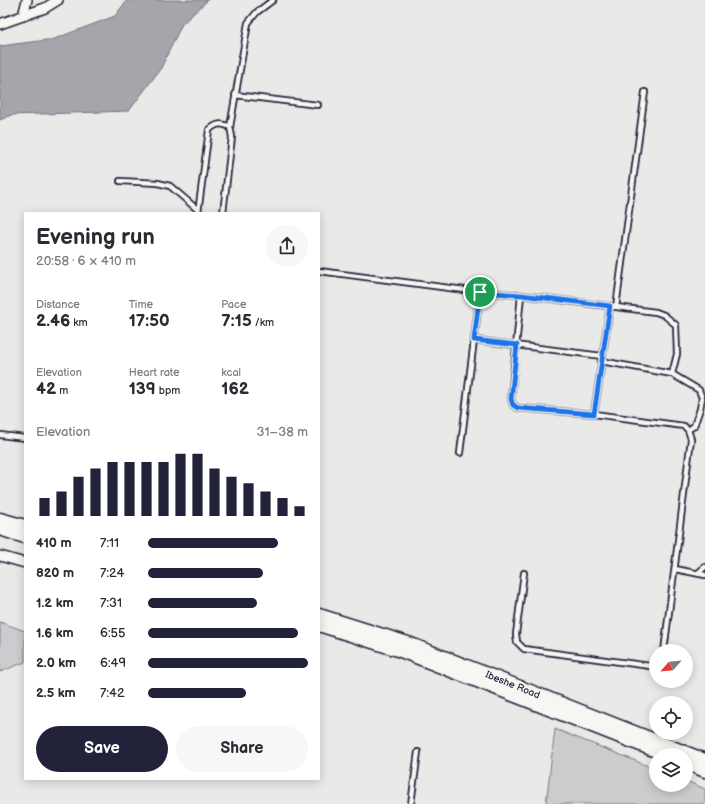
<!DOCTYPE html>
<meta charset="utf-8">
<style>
:root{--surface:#fff;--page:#f7f7f7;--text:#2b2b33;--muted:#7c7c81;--accent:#22223b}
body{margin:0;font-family:"Balsamiq Sans",sans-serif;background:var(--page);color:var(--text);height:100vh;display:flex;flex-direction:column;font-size:15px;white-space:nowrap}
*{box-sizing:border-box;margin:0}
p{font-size:13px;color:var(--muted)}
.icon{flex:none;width:22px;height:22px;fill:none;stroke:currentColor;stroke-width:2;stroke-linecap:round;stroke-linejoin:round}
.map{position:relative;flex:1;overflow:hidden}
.side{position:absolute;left:24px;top:212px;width:296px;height:568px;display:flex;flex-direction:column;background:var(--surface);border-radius:0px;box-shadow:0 2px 10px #0003}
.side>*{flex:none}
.needle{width:26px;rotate:243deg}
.controls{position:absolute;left:649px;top:644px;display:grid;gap:8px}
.controls a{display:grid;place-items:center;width:44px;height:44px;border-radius:50%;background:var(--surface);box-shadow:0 2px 10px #0003;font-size:20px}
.pin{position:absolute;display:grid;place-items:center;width:34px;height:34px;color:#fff;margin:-17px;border:2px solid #fff;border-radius:50%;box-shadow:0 1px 4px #0007}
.round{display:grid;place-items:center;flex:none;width:42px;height:42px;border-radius:21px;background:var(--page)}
.head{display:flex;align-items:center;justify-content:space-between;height:68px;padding:0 12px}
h1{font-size:22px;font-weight:800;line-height:30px}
.metrics{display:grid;grid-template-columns:repeat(3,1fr);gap:6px;height:68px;padding:4px 12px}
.metrics div{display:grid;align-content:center}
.metrics b{font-size:17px;font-weight:800}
.metrics small{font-size:11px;font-weight:400}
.metrics p{font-size:11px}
.chart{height:112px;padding:8px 12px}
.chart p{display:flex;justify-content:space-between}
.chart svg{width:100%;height:72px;margin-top:4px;stroke:var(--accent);stroke-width:6}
.cta{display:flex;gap:8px;margin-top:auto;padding:8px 12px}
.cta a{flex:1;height:46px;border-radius:24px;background:var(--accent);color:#fff;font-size:16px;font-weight:800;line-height:46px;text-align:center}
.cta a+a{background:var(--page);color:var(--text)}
ul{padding:0 12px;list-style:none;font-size:13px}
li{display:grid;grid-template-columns:64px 48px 1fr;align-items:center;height:30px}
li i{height:10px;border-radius:5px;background:var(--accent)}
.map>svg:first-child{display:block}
.green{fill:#ccccce;stroke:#777784}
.water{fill:#a5a5ac;stroke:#71717f}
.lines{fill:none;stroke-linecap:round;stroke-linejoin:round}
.lane-casing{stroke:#22223b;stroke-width:8}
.street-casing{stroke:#22223b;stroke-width:12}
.secondary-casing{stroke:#22223b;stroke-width:15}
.lane{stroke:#f6f6f2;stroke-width:4.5}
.street{stroke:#f6f6f2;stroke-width:9}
.secondary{stroke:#f6f6f2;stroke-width:12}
.route-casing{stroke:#fff;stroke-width:8}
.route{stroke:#1a73e8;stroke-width:5}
.labels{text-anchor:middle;stroke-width:4;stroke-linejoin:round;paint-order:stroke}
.street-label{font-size:10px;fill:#22223b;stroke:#f6f6f2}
</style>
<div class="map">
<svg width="705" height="804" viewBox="0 0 705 804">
<rect width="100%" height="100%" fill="#e9e9e7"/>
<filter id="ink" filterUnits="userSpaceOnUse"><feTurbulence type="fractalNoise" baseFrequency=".025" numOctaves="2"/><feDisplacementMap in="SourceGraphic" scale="8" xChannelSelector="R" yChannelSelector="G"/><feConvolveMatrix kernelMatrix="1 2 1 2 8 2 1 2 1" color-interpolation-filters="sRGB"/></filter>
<g filter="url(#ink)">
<!-- green -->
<path class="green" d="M0,622L25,631V662L0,672Z
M555,729L656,769V785H686V781L705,789V804H546Z"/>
<!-- water -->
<path class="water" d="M127,0H208L182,24L161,68L129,111L11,115L0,120V46L54,39L115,16Z"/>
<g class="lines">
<defs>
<path id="lane" d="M235,95L318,105
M120,181L158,183L170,186L198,210
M198,213L209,130C217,123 221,123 230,127
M223,213L232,137L230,127L248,23L257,12L273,0
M319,271L480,292L521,295L656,312L664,315L676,325L677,354L672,374
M521,295L511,399L513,405L518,408L594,414L684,426L688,430L691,439L664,651
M616,307L645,92
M475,340L602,356
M601,361L672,374L699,390L702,398L700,409L694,426L688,430
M594,414L610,306
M0,435L25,438
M460,453L480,292
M675,569L705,575
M524,573L516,634L517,642L524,649L650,666L656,663
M698,573L705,567
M411,804L418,752"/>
<path id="street" d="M23,16L27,0
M0,24L45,8L58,0
M0,556L25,563"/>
<path id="secondary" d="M0,519L25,526
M0,529L25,537
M319,615L411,644L705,760
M319,625L398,650L666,755
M686,763L705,771"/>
</defs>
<!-- lane casing -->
<use href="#lane" class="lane-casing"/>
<!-- street casing -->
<use href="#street" class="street-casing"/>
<!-- secondary casing -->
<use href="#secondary" class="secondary-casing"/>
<!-- lane -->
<use href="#lane" class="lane"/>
<!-- street -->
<use href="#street" class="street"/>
<!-- secondary -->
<use href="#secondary" class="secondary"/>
</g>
</g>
<g class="lines" filter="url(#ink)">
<defs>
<path id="route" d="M480,292L521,295L610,306L594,414L518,408L513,405L511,399L517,345L474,340Z"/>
</defs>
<!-- route casing -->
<use href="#route" class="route-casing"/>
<!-- route -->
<use href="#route" class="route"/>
</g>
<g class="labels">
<!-- street labels -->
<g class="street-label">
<text transform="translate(513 684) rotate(22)" y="4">Ibeshe Road</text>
</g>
</g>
</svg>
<div class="controls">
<a><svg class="needle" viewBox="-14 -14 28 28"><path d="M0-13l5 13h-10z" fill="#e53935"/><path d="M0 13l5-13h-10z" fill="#7c7c81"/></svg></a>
<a><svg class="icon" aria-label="locate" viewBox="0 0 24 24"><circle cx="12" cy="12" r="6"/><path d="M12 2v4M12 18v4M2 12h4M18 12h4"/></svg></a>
<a><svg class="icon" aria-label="layers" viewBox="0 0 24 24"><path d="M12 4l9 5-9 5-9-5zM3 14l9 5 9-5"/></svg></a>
</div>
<div class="pin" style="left:480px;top:292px;background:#1e9e55"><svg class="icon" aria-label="arrive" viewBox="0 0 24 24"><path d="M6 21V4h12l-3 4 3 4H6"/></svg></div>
<section class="side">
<div class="head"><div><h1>Evening run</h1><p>20:58 · 6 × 410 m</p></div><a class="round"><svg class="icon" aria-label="share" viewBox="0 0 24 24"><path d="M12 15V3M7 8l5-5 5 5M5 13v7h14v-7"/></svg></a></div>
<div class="metrics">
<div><p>Distance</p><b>2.46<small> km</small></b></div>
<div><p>Time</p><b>17:50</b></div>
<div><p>Pace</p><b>7:15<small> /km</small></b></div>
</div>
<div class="metrics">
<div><p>Elevation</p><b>42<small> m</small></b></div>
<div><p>Heart rate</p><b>139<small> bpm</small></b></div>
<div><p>kcal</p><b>162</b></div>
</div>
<div class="chart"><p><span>Elevation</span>31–38 m</p>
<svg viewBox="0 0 160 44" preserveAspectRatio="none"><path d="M5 44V33M15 44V29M25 44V20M35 44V15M45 44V11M55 44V11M65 44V11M75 44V11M85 44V6M95 44V6M105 44V15M115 44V20M125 44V24M135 44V29M145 44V33M155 44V38"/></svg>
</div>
<ul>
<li><b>410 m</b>7:11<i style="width:81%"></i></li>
<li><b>820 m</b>7:24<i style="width:72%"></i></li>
<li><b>1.2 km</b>7:31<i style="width:68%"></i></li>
<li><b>1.6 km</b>6:55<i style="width:94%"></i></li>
<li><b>2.0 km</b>6:49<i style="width:100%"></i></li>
<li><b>2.5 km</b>7:42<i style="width:61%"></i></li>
</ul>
<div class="cta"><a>Save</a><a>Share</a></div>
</section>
</div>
